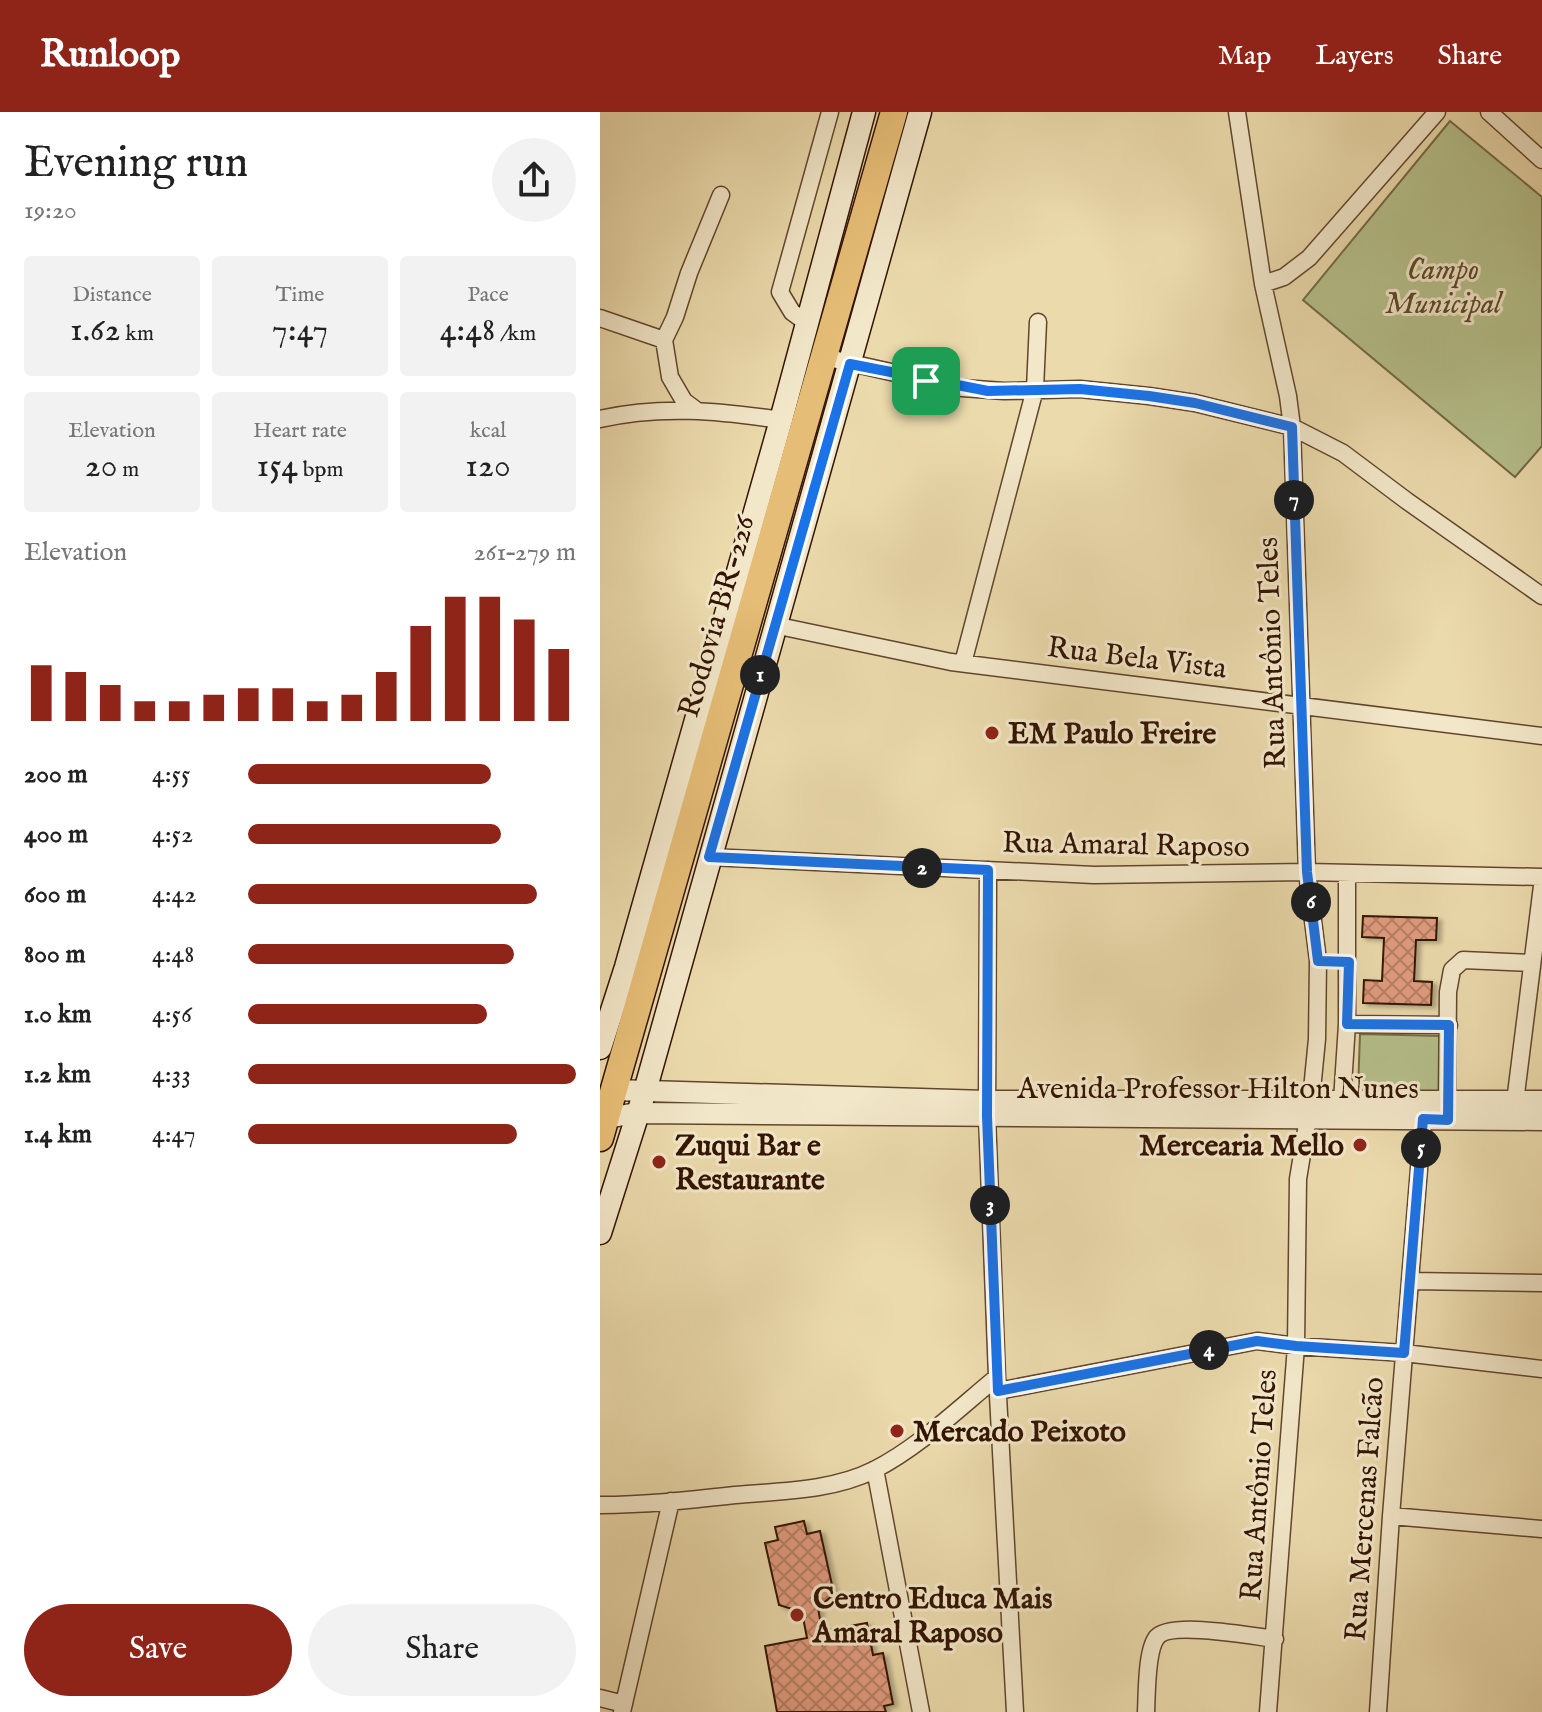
<!DOCTYPE html>
<meta charset="utf-8">
<style>
:root{--surface:#fff;--page:#f2f2f2;--text:#222;--muted:#767676;--accent:#8f2418}
body{margin:0;font-family:"IM FELL English",serif;background:var(--page);color:var(--text);height:100vh;display:flex;flex-direction:column;font-size:30px;white-space:nowrap}
*{box-sizing:border-box;margin:0}
p{font-size:26px;color:var(--muted)}
.icon{flex:none;width:44px;height:44px;fill:none;stroke:currentColor;stroke-width:2;stroke-linecap:round;stroke-linejoin:round}
.map{position:relative;flex:1;overflow:hidden}
.drawer{display:flex;flex-direction:column;background:var(--surface);width:600px}
.drawer>*{flex:none}
.pin{position:absolute;display:grid;place-items:center;width:68px;height:68px;color:#fff;margin:-34px;border-radius:16px;box-shadow:0 4px 12px #0006}
.km{position:absolute;width:40px;height:40px;margin:-20px;border-radius:50%;background:#222;color:#fff;font-size:22px;line-height:40px;text-align:center}
.round{display:grid;place-items:center;flex:none;width:84px;height:84px;border-radius:42px;background:var(--page)}
.head{display:flex;align-items:center;justify-content:space-between;height:136px;padding:0 24px}
h1{font-size:44px;font-weight:600;line-height:60px}
.stats{display:grid;grid-template-columns:repeat(3,1fr);gap:12px;height:136px;padding:8px 24px}
.stats div{display:grid;align-content:center;border-radius:8px;background:var(--page);text-align:center}
.stats b{font-size:34px;font-weight:600}
.stats small{font-size:22px;font-weight:400}
.stats p{font-size:22px}
.chart{height:224px;padding:16px 24px}
.chart p{display:flex;justify-content:space-between}
.chart svg{width:100%;height:144px;margin-top:8px;stroke:var(--accent);stroke-width:6}
.button{display:flex;gap:16px;margin-top:auto;padding:16px 24px}
.button a{flex:1;height:92px;border-radius:48px;background:var(--accent);color:#fff;font-size:32px;font-weight:600;line-height:92px;text-align:center}
.button a+a{background:var(--page);color:var(--text)}
ul{padding:0 24px;list-style:none;font-size:26px}
li{display:grid;grid-template-columns:128px 96px 1fr;align-items:center;height:60px}
li i{height:20px;border-radius:10px;background:var(--accent)}
header{display:flex;align-items:center;gap:48px;box-sizing:border-box;height:112px;padding:0 40px;background:var(--accent);color:#fff}
header strong{font-size:38px}
nav{display:flex;gap:44px;margin-inline-start:auto;font-size:28px}
main{display:flex;flex:1;min-height:0}
.map>svg:first-child{display:block}
.park{fill:#b5c08b;stroke:#746a46;stroke-width:2}
.building{fill:url(#building-cross-hatch);stroke:#331402;stroke-width:2;filter:url(#shadow)}
.lines{fill:none;stroke-linecap:round;stroke-linejoin:round}
.minor-casing{stroke:#61462c;stroke-width:19}
.tertiary-casing{stroke:#61462c;stroke-width:23}
.secondary-casing{stroke:#331402;stroke-width:25}
.trunk-casing{stroke:#331402;stroke-width:29}
.minor{stroke:#f2e7c9;stroke-width:16}
.tertiary{stroke:#f2e7c9;stroke-width:20}
.secondary{stroke:#f2e7c9;stroke-width:22}
.trunk{stroke:#e6bd76;stroke-width:26}
.route-casing{stroke:#fff;stroke-width:16}
.route{stroke:#1a73e8;stroke-width:10}
.poi-dot{fill:#8f2418;stroke:#f2e7c9;stroke-width:3}
.labels{text-anchor:middle;stroke-width:6;stroke-linejoin:round;paint-order:stroke}
.park-label{font-size:30px;font-style:italic;fill:#5a482b;stroke:#f2e7c9}
.street-label{font-size:30px;fill:#331402;stroke:#f2e7c9}
.poi-label{font-size:30px;font-weight:bold;fill:#331402;stroke:#f2e7c9;text-anchor:start}
</style>
<header>
<strong>Runloop</strong>
<nav><a>Map</a><a>Layers</a><a>Share</a></nav>
</header>
<main>
<section class="drawer">
<div class="head"><div><h1>Evening run</h1><p>19:20</p></div><a class="round"><svg class="icon" aria-label="share" viewBox="0 0 24 24"><path d="M12 15V3M7 8l5-5 5 5M5 13v7h14v-7"/></svg></a></div>
<div class="stats">
<div><p>Distance</p><b>1.62<small> km</small></b></div>
<div><p>Time</p><b>7:47</b></div>
<div><p>Pace</p><b>4:48<small> /km</small></b></div>
</div>
<div class="stats">
<div><p>Elevation</p><b>20<small> m</small></b></div>
<div><p>Heart rate</p><b>154<small> bpm</small></b></div>
<div><p>kcal</p><b>120</b></div>
</div>
<div class="chart"><p><span>Elevation</span>261–279 m</p>
<svg viewBox="0 0 160 44" preserveAspectRatio="none"><path d="M5 44V27M15 44V29M25 44V33M35 44V38M45 44V38M55 44V36M65 44V34M75 44V34M85 44V38M95 44V36M105 44V29M115 44V15M125 44V6M135 44V6M145 44V13M155 44V22"/></svg>
</div>
<ul>
<li><b>200 m</b>4:55<i style="width:74%"></i></li>
<li><b>400 m</b>4:52<i style="width:77%"></i></li>
<li><b>600 m</b>4:42<i style="width:88%"></i></li>
<li><b>800 m</b>4:48<i style="width:81%"></i></li>
<li><b>1.0 km</b>4:56<i style="width:73%"></i></li>
<li><b>1.2 km</b>4:33<i style="width:100%"></i></li>
<li><b>1.4 km</b>4:47<i style="width:82%"></i></li>
</ul>
<div class="button"><a>Save</a><a>Share</a></div>
</section>
<div class="map">
<svg width="942" height="1600" viewBox="0 0 942 1600">
<defs>
<pattern id="building-cross-hatch" width="8" height="8" patternUnits="userSpaceOnUse" patternTransform="scale(2)"><rect width="8" height="8" fill="#e19c7f"/><path d="M0 0l8 8M0 8l8-8" fill="none" stroke="#b77e66"/></pattern>
<filter id="shadow"><feDropShadow dx="4.5" dy="2.5" stdDeviation="2" flood-color="#0004"/></filter>
</defs>
<rect width="100%" height="100%" fill="#ebdaac"/>
<filter id="stains"><feTurbulence type="fractalNoise" baseFrequency=".0025" numOctaves="4"/><feColorMatrix values="0 0 0 0 .2 0 0 0 0 .09 0 0 0 0 .02 0 0 0 .5 -.17"/></filter>
<radialGradient id="worn" r=".72"><stop offset=".6" stop-color="#630" stop-opacity="0"/><stop offset="1" stop-color="#630" stop-opacity=".3"/></radialGradient>
<!-- park -->
<path class="park" d="M850,9L942,85V334L915,365L703,188Z
M760,922L843,924L841,980L758,978Z"/>
<!-- building -->
<path class="building" d="M763,804L837,806L836,828H816L814,869L832,870L831,893L763,891L764,868L782,869L784,826L762,825Z
M204,1409L207,1422L220,1419L234,1482L218,1496L222,1519L267,1511L273,1543L283,1541L293,1592L284,1594L286,1600H177L165,1534L207,1526L202,1500L179,1493L165,1431L178,1428L175,1415Z"/>
<g class="lines">
<defs>
<path id="minor" d="M637,0L663,172L688,284L692,315L707,760L718,849L717,927L711,988
M889,0L942,48
M663,172L684,165L709,146L837,0
M0,206L64,228
M207,211L192,200L180,180L230,0
M224,245L362,276L404,279L480,277L549,284L595,291L692,315L743,341L807,389L942,484
M96,298L84,289L70,265L64,228L75,205L89,161L121,83
M0,307C61,293 119,299 181,308
M174,513L351,550L942,624
M363,551L435,277L438,210
M109,745L494,763L707,760L942,765
M388,758L387,1004L397,1265L415,1600
M747,912L849,913
M742,989L747,912V761
M847,989L848,880L852,858L863,848L932,851
M915,990L942,774
M811,1169L942,1171
M398,1279L657,1229L696,1234L804,1241L942,1257
M275,1357L321,1600
M0,1393C45,1393 90,1388 135,1383C181,1379 232,1379 274,1358C319,1335 358,1297 397,1265
M791,1404L942,1417
M0,1586L24,1592
M22,1600L71,1389
M546,1600C547,1583 546,1538 557,1525C571,1509 652,1524 675,1527
M668,1600L696,1234L698,1067L708,1006
M778,1600L791,1404L823,1007"/>
<path id="tertiary" d="M14,978L387,989H942
M6,1006L37,1001L942,1008"/>
<path id="secondary" d="M0,936L26,855L181,308L264,0
M0,1121L45,979L320,0"/>
<path id="trunk" d="M0,1026L294,0"/>
</defs>
<!-- minor casing -->
<use href="#minor" class="minor-casing"/>
<!-- tertiary casing -->
<use href="#tertiary" class="tertiary-casing"/>
<!-- secondary casing -->
<use href="#secondary" class="secondary-casing"/>
<!-- trunk casing -->
<use href="#trunk" class="trunk-casing"/>
<!-- minor -->
<use href="#minor" class="minor"/>
<!-- tertiary -->
<use href="#tertiary" class="tertiary"/>
<!-- secondary -->
<use href="#secondary" class="secondary"/>
<!-- trunk -->
<use href="#trunk" class="trunk"/>
</g>
<g class="lines">
<defs>
<path id="route" d="M250,252L388,279L480,277L549,284L595,291L692,315L707,760L718,849L749,850L747,912L849,913L848,1008L823,1007L804,1241L696,1234L657,1229L398,1279L387,1004L388,758L109,745Z"/>
</defs>
<!-- route casing -->
<use href="#route" class="route-casing"/>
<!-- route -->
<use href="#route" class="route"/>
</g>
<!-- markers -->
<g class="poi-dot">
<circle cx="392" cy="621" r="8"/>
<circle cx="760" cy="1033" r="8"/>
<circle cx="59" cy="1050" r="8"/>
<circle cx="297" cy="1319" r="8"/>
<circle cx="197" cy="1503" r="8"/>
</g>
<g class="labels">
<!-- park labels -->
<g class="park-label">
<text x="843" y="167">Campo<tspan x="843" dy="34">Municipal</tspan></text>
</g>
<!-- street labels -->
<g class="street-label">
<text transform="translate(116 504) rotate(-74)" y="10">Rodovia BR-226</text>
<text transform="translate(671 541) rotate(-92)" y="10">Rua Antônio Teles</text>
<text transform="translate(537 545) rotate(7)" y="10">Rua Bela Vista</text>
<text transform="translate(526 732) rotate(1)" y="10">Rua Amaral Raposo</text>
<text x="618" y="986">Avenida Professor Hilton Nunes</text>
<text transform="translate(658 1373) rotate(-86)" y="10">Rua Antônio Teles</text>
<text transform="translate(764 1397) rotate(-86)" y="10">Rua Mercenas Falcão</text>
</g>
<!-- poi labels -->
<g class="poi-label">
<text x="408" y="631">EM Paulo Freire</text>
<text x="75" y="1043">Zuqui Bar e<tspan x="75" dy="34">Restaurante</tspan></text>
<text x="744" y="1043" text-anchor="end">Mercearia Mello</text>
<text x="313" y="1329">Mercado Peixoto</text>
<text x="213" y="1496">Centro Educa Mais<tspan x="213" dy="34">Amaral Raposo</tspan></text>
</g>
</g>
<rect width="100%" height="100%" filter="url(#stains)"/>
<rect width="100%" height="100%" fill="url(#worn)"/>
</svg>
<div class="pin" style="left:326px;top:269px;background:#1e9e55"><svg class="icon" aria-label="arrive" viewBox="0 0 24 24"><path d="M6 21V4h12l-3 4 3 4H6"/></svg></div>
<b class="km" style="left:160px;top:563px">1</b>
<b class="km" style="left:322px;top:756px">2</b>
<b class="km" style="left:390px;top:1093px">3</b>
<b class="km" style="left:609px;top:1238px">4</b>
<b class="km" style="left:821px;top:1036px">5</b>
<b class="km" style="left:711px;top:790px">6</b>
<b class="km" style="left:694px;top:388px">7</b>
</div>
</main>
